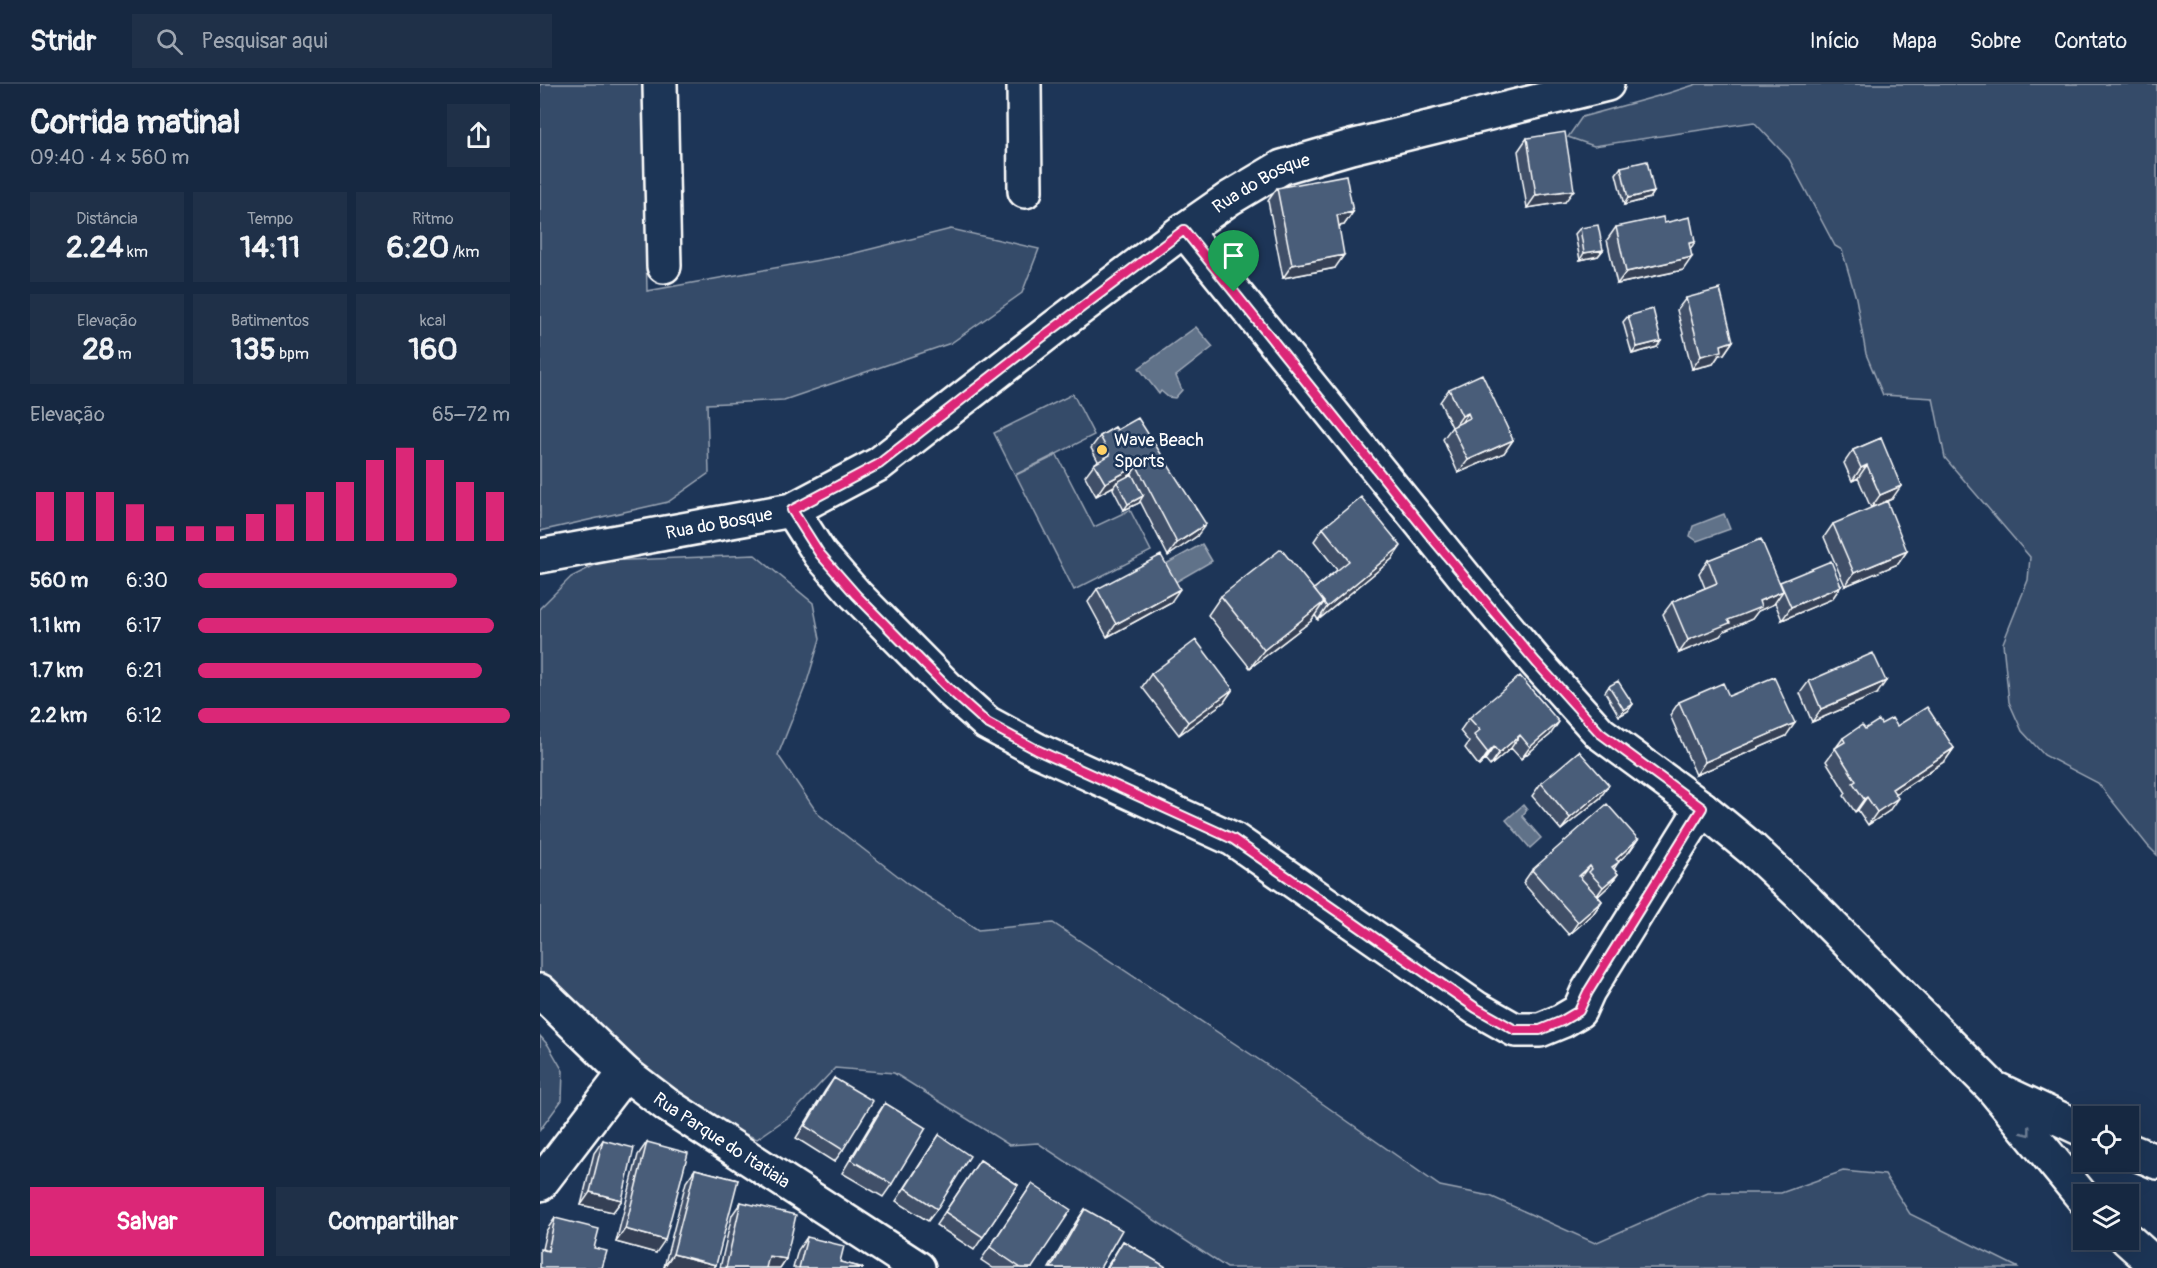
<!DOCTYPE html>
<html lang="pt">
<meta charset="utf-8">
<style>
:root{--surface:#162841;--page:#1f3048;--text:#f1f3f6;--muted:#9ea6b1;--line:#35445a;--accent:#db2777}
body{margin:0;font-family:Pangolin,sans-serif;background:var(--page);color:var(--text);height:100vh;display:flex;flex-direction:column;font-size:22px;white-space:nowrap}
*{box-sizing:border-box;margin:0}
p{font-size:20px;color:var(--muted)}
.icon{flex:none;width:33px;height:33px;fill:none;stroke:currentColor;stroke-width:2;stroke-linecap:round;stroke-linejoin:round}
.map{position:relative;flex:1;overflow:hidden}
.side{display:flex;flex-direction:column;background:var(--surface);width:540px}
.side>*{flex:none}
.tools{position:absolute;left:1533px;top:1022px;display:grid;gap:12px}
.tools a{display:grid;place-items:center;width:66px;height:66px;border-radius:0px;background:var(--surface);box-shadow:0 6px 24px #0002,0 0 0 2px var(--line);font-size:30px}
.pin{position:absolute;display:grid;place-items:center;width:51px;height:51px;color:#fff;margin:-62px -26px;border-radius:50% 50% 50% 0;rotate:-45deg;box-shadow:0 0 6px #0007}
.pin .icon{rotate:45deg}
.round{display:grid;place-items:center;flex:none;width:63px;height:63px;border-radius:0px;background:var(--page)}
.summary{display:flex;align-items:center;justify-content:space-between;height:102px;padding:0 30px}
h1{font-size:33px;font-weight:700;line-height:45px}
.stats{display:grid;grid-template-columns:repeat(3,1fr);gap:9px;height:102px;padding:6px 30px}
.stats div{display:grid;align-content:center;border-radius:0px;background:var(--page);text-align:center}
.stats b{font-size:30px;font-weight:700}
.stats small{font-size:16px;font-weight:400}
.stats p{font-size:16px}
.chart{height:168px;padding:12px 30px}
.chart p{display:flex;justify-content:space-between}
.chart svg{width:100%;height:108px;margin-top:6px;stroke:var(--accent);stroke-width:6}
.cta{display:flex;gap:12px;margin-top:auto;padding:12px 30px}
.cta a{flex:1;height:69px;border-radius:0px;background:var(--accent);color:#fff;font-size:24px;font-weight:700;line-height:69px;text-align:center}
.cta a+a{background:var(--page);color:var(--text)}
ul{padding:0 30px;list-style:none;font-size:20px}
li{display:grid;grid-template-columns:96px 72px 1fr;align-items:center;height:45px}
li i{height:15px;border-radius:8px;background:var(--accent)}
header{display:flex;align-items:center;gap:36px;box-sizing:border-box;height:84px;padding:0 30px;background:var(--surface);border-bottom:2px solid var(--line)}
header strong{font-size:28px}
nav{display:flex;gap:33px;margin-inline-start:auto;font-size:21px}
.search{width:420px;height:54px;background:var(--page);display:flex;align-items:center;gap:15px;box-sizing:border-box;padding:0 21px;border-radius:0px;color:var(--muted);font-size:22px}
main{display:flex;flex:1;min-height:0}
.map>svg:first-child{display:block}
.green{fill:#364b69;stroke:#9aa5b4;stroke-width:1.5}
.water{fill:#617289;stroke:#a0aab8;stroke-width:1.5}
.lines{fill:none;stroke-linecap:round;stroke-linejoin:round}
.street-casing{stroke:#fff;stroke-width:38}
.street{stroke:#1d3557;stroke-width:33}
.wall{fill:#405068;stroke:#fff;stroke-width:1.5}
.shaded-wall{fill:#344155;stroke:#fff;stroke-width:1.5}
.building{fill:#4a5d79;stroke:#fff;stroke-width:1.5}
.oneway{stroke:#6c7c92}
.route-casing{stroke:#fff;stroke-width:12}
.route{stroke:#db2777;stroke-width:8}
.poi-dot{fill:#ffd166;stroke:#1d3557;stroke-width:2}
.labels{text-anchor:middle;stroke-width:5;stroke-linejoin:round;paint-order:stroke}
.street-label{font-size:18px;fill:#fff;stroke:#1d3557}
.poi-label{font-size:18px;fill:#fff;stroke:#1d3557;text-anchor:start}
</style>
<header>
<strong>Stridr</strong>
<div class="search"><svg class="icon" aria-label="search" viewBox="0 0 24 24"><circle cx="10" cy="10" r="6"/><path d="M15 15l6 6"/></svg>Pesquisar aqui</div>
<nav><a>Início</a><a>Mapa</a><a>Sobre</a><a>Contato</a></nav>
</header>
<main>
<section class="side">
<div class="summary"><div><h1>Corrida matinal</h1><p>09:40 · 4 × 560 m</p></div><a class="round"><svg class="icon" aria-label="share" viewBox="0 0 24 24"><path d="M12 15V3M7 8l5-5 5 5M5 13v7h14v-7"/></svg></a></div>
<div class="stats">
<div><p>Distância</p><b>2.24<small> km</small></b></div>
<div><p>Tempo</p><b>14:11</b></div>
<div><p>Ritmo</p><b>6:20<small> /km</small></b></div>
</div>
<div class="stats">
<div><p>Elevação</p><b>28<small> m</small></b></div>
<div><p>Batimentos</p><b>135<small> bpm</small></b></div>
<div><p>kcal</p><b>160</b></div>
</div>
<div class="chart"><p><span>Elevação</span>65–72 m</p>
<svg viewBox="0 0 160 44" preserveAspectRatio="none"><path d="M5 44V24M15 44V24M25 44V24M35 44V29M45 44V38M55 44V38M65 44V38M75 44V33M85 44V29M95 44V24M105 44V20M115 44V11M125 44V6M135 44V11M145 44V20M155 44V24"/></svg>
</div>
<ul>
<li><b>560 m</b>6:30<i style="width:83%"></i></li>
<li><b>1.1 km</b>6:17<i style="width:95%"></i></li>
<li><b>1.7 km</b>6:21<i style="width:91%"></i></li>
<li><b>2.2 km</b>6:12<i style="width:100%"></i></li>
</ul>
<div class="cta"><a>Salvar</a><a>Compartilhar</a></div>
</section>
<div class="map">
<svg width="1617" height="1184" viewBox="0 0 1617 1184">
<rect width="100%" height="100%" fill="#1d3557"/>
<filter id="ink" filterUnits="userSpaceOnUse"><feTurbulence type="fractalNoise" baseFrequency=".0167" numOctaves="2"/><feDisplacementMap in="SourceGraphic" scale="12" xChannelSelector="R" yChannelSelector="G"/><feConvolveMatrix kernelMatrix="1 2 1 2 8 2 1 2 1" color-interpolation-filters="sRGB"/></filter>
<g filter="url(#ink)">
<!-- green -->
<path class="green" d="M0,0H102L107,207L307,171L411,145L499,165L482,209L411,259L244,316L167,320L169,389L128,418L0,447Z
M1157,0H1617V771L1608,762L1558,699L1504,671L1482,647L1469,618L1463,559L1488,496L1490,473L1405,374L1393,314L1343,311L1326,270L1316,214L1302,166L1295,162L1249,75L1214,38L1054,62L1028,53L1042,33L1129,9Z
M533,310L554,351L475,391L454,349Z
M517,371L554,443L590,426L611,467L534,506L476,391Z
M215,471L273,519L280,555L267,598L238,671L278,730L367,799L438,846L513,839L736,987L900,1102L950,1112L1055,1159L1168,1109H1241L1303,1087L1345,1091L1370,1130L1479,1184H687L498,1059L469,1061L354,989L295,984L250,1032L217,1055L180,1039L82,971L0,899V524L31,493L63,477Z
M0,952L8,961L23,987L22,1016L0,1046Z"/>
<!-- water -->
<path class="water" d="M656,243L673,263L636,292L642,306L635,314L628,313L621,307L619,310L599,284Z
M1184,430L1190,445L1157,457L1150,452L1153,442Z
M662,460L672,477L634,499L624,481Z
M983,721L987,726L982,732L1001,754L990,764L966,736Z"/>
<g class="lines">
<defs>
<g id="street">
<path d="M120,0L124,182"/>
<path d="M484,0L485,107"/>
<path d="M644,146L933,503L996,578L1060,649L1162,724L1213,766L1263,813L1451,1002L1544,1115"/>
<path d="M252,426L280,470L316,511L408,604L447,639L497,666L693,755L936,924L975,946H1000L1022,937L1039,927L1048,907L1162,724"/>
<path id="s1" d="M0,472L252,426L339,380L515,243L644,146L690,114L742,83L811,63L1067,0"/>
<path id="s2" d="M0,907L85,989L127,1021L378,1184"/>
<path d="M1458,1006L1544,1046"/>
<path d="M1588,1066L1617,1078"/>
<path d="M0,1100L85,989"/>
<path d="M1587,1155L1617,1182"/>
</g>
</defs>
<!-- street casing -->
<use href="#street" class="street-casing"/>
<!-- street -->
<use href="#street" class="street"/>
</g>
<!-- wall -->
<path class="wall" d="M987,54L1025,118L987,124L978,67Z
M1081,83L1114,108L1110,114L1084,121L1076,90Z
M737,104L813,128L804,141L799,142L795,184L743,194L728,117Z
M1124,139L1150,165L1143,186L1077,200L1067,156L1076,143Z
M1040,144L1063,166L1058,172L1040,176L1035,150Z
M1146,214L1193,257L1184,270L1179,271L1173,280L1152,285L1137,226Z
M1088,232L1117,263L1092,270L1083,238Z
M909,305L973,356L964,369L918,389L903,355L912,343L900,318Z
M575,343L657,452L628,472L600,417L599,419L584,426L573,405L574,402L556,412L545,392L554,380L558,377L551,364L560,352Z
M1341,354L1352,415L1331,424L1318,394L1312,397L1304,379L1313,366Z
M1293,440L1367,467L1358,480L1305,502L1284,453Z
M783,444L852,475L778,536L775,531L771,537L710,584L668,531L681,512L774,505L797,486L774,457Z
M1168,476L1240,499V498L1301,502L1292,515L1242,536L1235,519L1234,520L1218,527L1212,535L1184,547L1180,552L1139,569L1123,530L1132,518L1165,504L1159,489Z
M557,505L631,518L567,553L548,518Z
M611,590L693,605L684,618L639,651L602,603Z
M1269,597L1337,610L1272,638L1260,609Z
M1069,602L1093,620L1088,627L1079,632L1065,608Z
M1189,612L1246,652L1156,691L1130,631L1139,618Z
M929,634L1010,651L981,675L971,664L950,682L945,676L939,682L925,664L929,658L920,647Z
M1341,640L1357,642L1414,664L1405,677L1355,710L1349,727L1328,741L1318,726L1315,728L1304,712L1306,709L1286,677L1303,654Z
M1001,699L1060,714L1021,746L992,712Z
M1098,755L1089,768L1079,777L1074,785L1078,790L1069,802L1058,812L1062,817L1053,830L1029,851L983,799L992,786Z
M294,994L303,1066L294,1078L256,1054L285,1007Z
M345,1019L352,1100L343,1113L302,1089L336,1032Z
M399,1051L397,1125L388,1137L356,1117Z
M63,1056L82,1116L73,1128L41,1121L54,1069Z
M107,1058L116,1169L76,1158L98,1071Z
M440,1076L478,1101L434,1166L396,1141Z
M155,1085L198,1096L124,1183L146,1098Z
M492,1100V1184H453L441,1176Z
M201,1118L246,1175L240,1184H180L192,1131Z
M545,1125L560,1184H509L536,1138Z
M15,1134L54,1164L62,1184L2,1165L6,1147Z
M267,1153L300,1178L324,1184H253L258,1166Z
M583,1157L626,1184H566Z"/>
<!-- shaded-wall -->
<path class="shaded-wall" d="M1034,106L1025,118L987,124L996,111Z
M1114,108L1110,114L1084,121L1088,114Z
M813,128L804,141L788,144L797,131Z
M1155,158L1146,171L1149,159Z
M1063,166L1058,172L1040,176L1044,169Z
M804,171L795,184L743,194L752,181Z
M1152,173L1143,186L1077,200L1086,188Z
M1121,257L1117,263L1092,270L1097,263Z
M1193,257L1184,270L1179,271L1173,280L1152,285L1161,272L1181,261Z
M928,329L919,342L913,345L922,332Z
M973,356L964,369L918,389L928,376Z
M1327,381L1318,394L1312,397L1321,384Z
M597,382L588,395L577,398L574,402L556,412L565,399Z
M1361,402L1352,415L1331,424L1340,411Z
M603,412L599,419L584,426L588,420Z
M666,440L657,452L628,472L637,459Z
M861,462L852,475L778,536L787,523Z
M1367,467L1358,480L1305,502L1314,489Z
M1301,502L1292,515L1242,536L1251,523Z
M640,505L631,518L567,553L576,540Z
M1243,507L1234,520L1218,527L1212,535L1184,547L1180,552L1139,569L1148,556L1188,536L1219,517Z
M784,518L771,537L710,584L724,566Z
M1346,597L1337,610L1272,638L1281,625Z
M693,605L684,618L639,651L648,638Z
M1093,620L1088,627L1079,632L1084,626Z
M1019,638L1010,651L981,675L990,663Z
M1255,639L1246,652L1156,691L1165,678Z
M980,651L971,664L950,682L959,669Z
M954,663L945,676L939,682L948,669Z
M1414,664L1405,677L1343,718L1352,705Z
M1069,701L1060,714L1021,746L1030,734Z
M1327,713L1318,726L1315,728L1324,715Z
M1358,714L1349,727L1328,741L1337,728Z
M1098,755L1089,768L1067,788L1076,775Z
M1050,782L1040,795L1039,792Z
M1078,790L1069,802L1054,816L1063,803Z
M1062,817L1053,830L1029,851L1038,838Z
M50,1108L82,1116L73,1128L41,1121Z
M85,1145L125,1156L116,1169L76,1158Z
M133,1170L176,1181L174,1184H128L124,1183Z
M229,1172L246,1175L240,1184H221Z"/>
<!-- building -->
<path class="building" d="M1025,48L1034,106L996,111L987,54Z
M1107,77L1114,108L1088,114L1081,83Z
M806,91L813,128L797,131L804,171L752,181L737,104Z
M1123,133L1124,139L1150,133L1155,158L1149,159L1152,173L1086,188L1076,143Z
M1058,141L1063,166L1044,169L1040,144Z
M1180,205L1193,257L1181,261L1182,267L1161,272L1146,214Z
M1113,225L1121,257L1097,263L1088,232Z
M942,290L973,356L928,376L912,343L930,334L928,329L922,332L909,305Z
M598,334L666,440L637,459L597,382L565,399L554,380L570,371L560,352L575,343L577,346Z
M1341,354L1361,402L1340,411L1327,381L1321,384L1313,366Z
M592,390L603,412L588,420L577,398Z
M821,413L861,462L787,523L774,505L809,477L783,444Z
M1347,417L1367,467L1314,489L1293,440Z
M1221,455L1243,507L1219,517L1221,523L1188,536L1190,539L1148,556L1132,518L1177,499L1168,476Z
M741,465L784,518L724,566L681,512Z
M621,471L640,505L576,540L557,505Z
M1291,477L1301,502L1251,523L1240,498Z
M656,556L693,605L648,638L611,590Z
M1333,569L1346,597L1281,625L1269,597Z
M980,592L1019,638L990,663L980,651L959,669L954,663L948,669L934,651L940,646L929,634Z
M1234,593L1255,639L1165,678L1139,618L1183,599L1189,612Z
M1078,597L1093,620L1084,626L1069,602Z
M1387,623L1414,664L1352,705L1358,714L1337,728L1327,713L1324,715L1313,699L1316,697L1295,664L1305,658L1303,654L1322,641L1325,645L1339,636L1341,640L1352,634L1357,642Z
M1039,667L1069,701L1030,734L1001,699Z
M1067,720L1098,755L1076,775L1079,778L1072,783L1078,790L1063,803L1049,788L1052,785L1050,782L1039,792L1062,817L1038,838L992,786Z
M294,994L333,1017L303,1066L265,1042Z
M345,1019L386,1044L352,1100L311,1076Z
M399,1051L430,1072L397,1125L365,1104Z
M63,1056L94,1064L82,1116L50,1108Z
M107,1058L148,1069L125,1156L85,1145Z
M440,1076L478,1101L443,1153L405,1128Z
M155,1085L198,1096L176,1181L133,1170Z
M492,1100L531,1126L492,1184H481L450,1163Z
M201,1118L256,1131L246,1175L229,1172L226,1184H186Z
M545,1125L582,1146L560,1184H511Z
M15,1134L59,1145L54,1164L67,1167L62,1184H0V1165L8,1167Z
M267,1153L304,1162L300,1178L324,1184H259Z
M583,1157L626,1183V1184H567Z"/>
<!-- one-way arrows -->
<defs><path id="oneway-chevron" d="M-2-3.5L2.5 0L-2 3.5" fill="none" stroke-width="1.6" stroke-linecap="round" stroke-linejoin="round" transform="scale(1.5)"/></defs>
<use class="oneway" href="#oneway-chevron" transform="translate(1487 1048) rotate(52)"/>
</g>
<g class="lines" filter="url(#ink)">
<defs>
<path id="route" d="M644,146L892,454L996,578L1060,649L1162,724L1048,908L1039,927L1022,937L1000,946H975L936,924L693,755L497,666L447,639L408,604L316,511L280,470L252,426L339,380L493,260Z"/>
</defs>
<!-- route casing -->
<use href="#route" class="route-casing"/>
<!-- route -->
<use href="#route" class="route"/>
</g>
<!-- markers -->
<circle class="poi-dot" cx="562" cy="366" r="6"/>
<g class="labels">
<!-- street labels -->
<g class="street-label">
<text dy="6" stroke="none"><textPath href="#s1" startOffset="830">Rua do Bosque</textPath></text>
<text dy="6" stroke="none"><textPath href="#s1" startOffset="182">Rua do Bosque</textPath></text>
<text dy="6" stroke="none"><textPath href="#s2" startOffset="236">Rua Parque do Itatiaia</textPath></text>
</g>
<!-- poi labels -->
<g class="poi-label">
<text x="574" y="362">Wave Beach<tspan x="574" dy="21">Sports</tspan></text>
</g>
</g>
</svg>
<div class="tools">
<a><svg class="icon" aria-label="locate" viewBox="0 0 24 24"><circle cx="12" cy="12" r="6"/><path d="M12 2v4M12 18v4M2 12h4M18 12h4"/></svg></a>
<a><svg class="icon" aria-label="layers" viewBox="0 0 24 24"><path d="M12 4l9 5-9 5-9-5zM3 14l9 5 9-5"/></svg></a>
</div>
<div class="pin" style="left:694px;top:208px;background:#1e9e55"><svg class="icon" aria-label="arrive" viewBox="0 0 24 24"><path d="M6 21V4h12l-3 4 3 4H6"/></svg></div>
</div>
</main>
